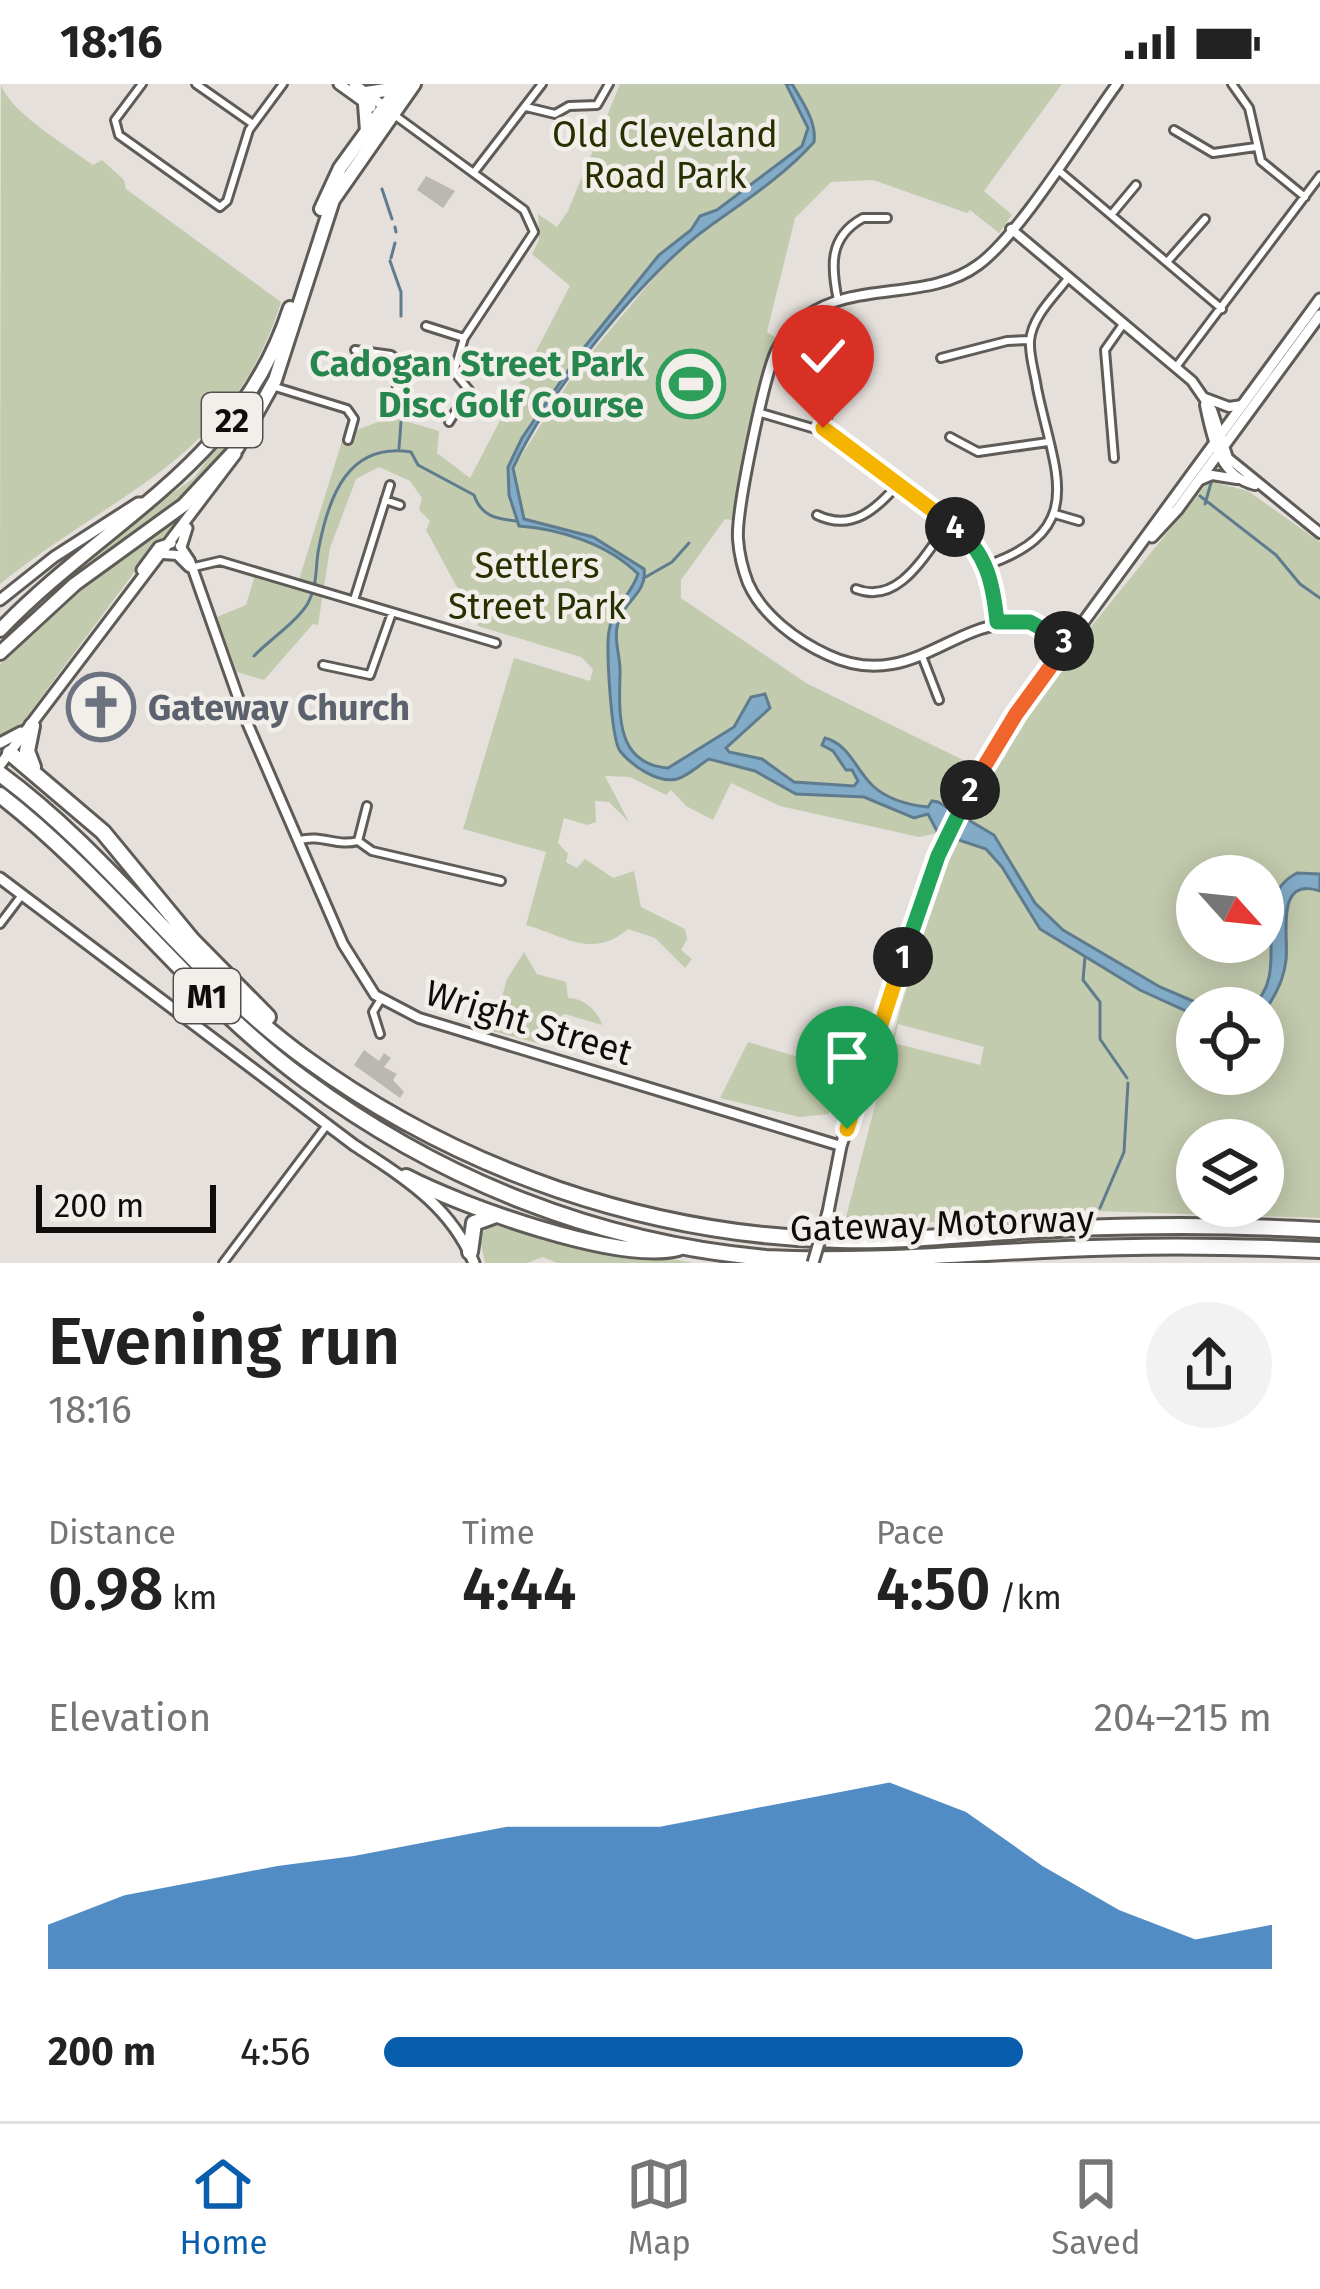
<!DOCTYPE html>
<meta charset="utf-8">
<style>
:root{--surface:#fff;--page:#f2f2f2;--text:#222;--muted:#767676;--line:#e0e0e0;--accent:#085eac}
body{margin:0;font-family:"Fira Sans",sans-serif;background:var(--page);color:var(--text);height:100vh;display:flex;flex-direction:column;font-size:45px;white-space:nowrap}
*{box-sizing:border-box;margin:0}
p{font-size:39px;color:var(--muted)}
.icon{flex:none;width:66px;height:66px;fill:none;stroke:currentColor;stroke-width:2;stroke-linecap:round;stroke-linejoin:round}
.map{position:relative;height:1179px;overflow:hidden}
.details{display:flex;flex-direction:column;background:var(--surface);flex:1}
.details>*{flex:none}
.needle{width:78px;rotate:117deg}
.buttons{position:absolute;left:1176px;top:771px;display:grid;gap:24px}
.buttons a{display:grid;place-items:center;width:108px;height:108px;border-radius:50%;background:var(--surface);box-shadow:0 6px 30px #0003;font-size:60px}
.scale{position:absolute;left:36px;bottom:30px;width:180px;box-sizing:border-box;padding-left:12px;border:6px solid #0e0d0b;border-top:0;font-size:33px;line-height:42px;white-space:nowrap;color:#0e0d0b;-webkit-text-stroke:9px #f2eee9;paint-order:stroke}
.pin{position:absolute;display:grid;place-items:center;width:102px;height:102px;color:#fff;margin:-123px -51px;border-radius:50% 50% 50% 0;rotate:-45deg;box-shadow:0 0 12px #0007}
.pin .icon{rotate:45deg}
.km{position:absolute;width:60px;height:60px;margin:-30px;border-radius:50%;background:#222;color:#fff;font-size:33px;line-height:60px;text-align:center}
.round{display:grid;place-items:center;flex:none;width:126px;height:126px;border-radius:63px;background:var(--page)}
.summary{display:flex;align-items:center;justify-content:space-between;height:204px;padding:0 48px}
h1{font-size:66px;font-weight:600;line-height:90px}
.stats{display:grid;grid-template-columns:repeat(3,1fr);gap:18px;height:204px;padding:12px 48px}
.stats div{display:grid;align-content:center}
.stats b{font-size:60px;font-weight:600}
.stats small{font-size:33px;font-weight:400}
.stats p{font-size:33px}
.chart{height:336px;padding:24px 48px}
.chart p{display:flex;justify-content:space-between}
.chart svg{width:100%;height:216px;margin-top:12px;fill:var(--accent);opacity:.7}
ul{padding:0 48px;list-style:none;font-size:39px}
li{display:grid;grid-template-columns:192px 144px 1fr;align-items:center;height:90px}
li i{height:30px;border-radius:15px;background:var(--accent)}
.status{display:flex;justify-content:space-between;align-items:center;height:84px;padding:0 60px;background:var(--surface);direction:ltr}
.status svg{height:33px;fill:currentColor}
.dock{display:flex;justify-content:space-around;align-items:center;height:168px;border-top:3px solid var(--line);background:var(--surface);font-size:33px;color:var(--muted)}
.dock a{display:grid;justify-items:center;gap:6px}
.dock .current{color:var(--accent)}
.map>svg:first-child{display:block}
.green{fill:#c3cbae;fill-rule:evenodd}
.water{fill:#82abc7;stroke:#5f7c8f;stroke-width:3}
.lines{fill:none;stroke-linecap:round;stroke-linejoin:round}
.stream{stroke:#5f7c8f;stroke-width:3}
.building{fill:#bbb7b2}
.minor-casing{stroke:#5f5b57;stroke-width:12}
.tertiary-casing{stroke:#5f5b57;stroke-width:14}
.secondary-casing{stroke:#5f5b57;stroke-width:15}
.trunk-casing{stroke:#5f5b57;stroke-width:18}
.motorway-casing{stroke:#5f5b57;stroke-width:20}
.minor{stroke:#fff;stroke-width:6}
.tertiary{stroke:#fff;stroke-width:8}
.secondary{stroke:#fff;stroke-width:9}
.trunk{stroke:#fff;stroke-width:12}
.motorway{stroke:#fff;stroke-width:14}
.secondary-bridge-casing{stroke:#5f5b57;stroke-width:15;stroke-linecap:butt}
.secondary-bridge{stroke:#fff;stroke-width:9}
.split-1-casing{stroke:#fff;stroke-width:24}
.split-2-casing{stroke:#fff;stroke-width:24}
.split-3-casing{stroke:#fff;stroke-width:24}
.split-4-casing{stroke:#fff;stroke-width:24}
.split-5-casing{stroke:#fff;stroke-width:24}
.split-1{stroke:#f5b400;stroke-width:15}
.split-2{stroke:#22a559;stroke-width:15}
.split-3{stroke:#f0652b;stroke-width:15}
.split-4{stroke:#22a559;stroke-width:15}
.split-5{stroke:#f5b400;stroke-width:15}
.labels{text-anchor:middle;stroke-width:9;stroke-linejoin:round;paint-order:stroke}
.shield{fill:#f2eee9;stroke:#52504e;stroke-width:3}
.shield-label{font-size:33px;font-weight:bold;fill:#0e0d0b}
.park-label{font-size:36px;fill:#273100;stroke:#f2eee9}
.leisure-label{font-size:36px;font-weight:bold;fill:#27864d;stroke:#f2eee9;text-anchor:end}
.worship-label{font-size:36px;font-weight:bold;fill:#5b616d;stroke:#f2eee9;text-anchor:start}
.street-label{font-size:36px;fill:#0e0d0b;stroke:#f2eee9}
</style>
<div class="status"><b>18:16</b><svg viewBox="0 0 49 12"><path d="M0 12V9h3v3zM5 12V6h3v6zM10 12V3h3v9zM15 12V0h3v12zM26 1h20v11H26zM47 4h2v5h-2z"/></svg></div>
<div class="map">
<svg width="1320" height="1179" viewBox="0 0 1320 1179">
<rect width="100%" height="100%" fill="#e5e0dc"/>
<!-- green -->
<path class="green" d="M1,0C9,28 69,63 93,81L102,76L124,96L126,105L281,218C230,378 118,405 0,500Z
M620,0H786L804,29L792,0H1062L984,107L1012,131L999,149L970,126L967,129L873,96L831,98L795,134L767,248L781,257L770,284L739,437L725,435L681,496V514L806,599L971,680L949,724L938,718L928,723L900,718L876,706L794,698L781,686L690,668L668,684C616,680 619,631 620,590C621,575 614,560 617,543C620,519 643,511 643,485L587,451L524,435L513,384L576,287L666,179L806,67L814,58L806,39L807,53L802,62L717,126L700,132L691,146L649,181L583,265L522,354L508,383L509,411L519,442C561,445 607,459 638,490L613,531L612,638L619,666L655,693H683L708,675L755,687L795,710L864,713L928,730L938,749L919,753L780,722L731,699L713,736L686,722L671,706L666,711L630,693L605,692L629,738L609,718L595,717L596,738L587,741L564,734L558,759L568,770L566,778L577,784L585,775L613,794L634,787L641,823L685,845L687,855L681,866L692,875L685,884L655,854L628,845C592,876 563,851 526,841L546,768L463,745L514,574L590,597L593,585L581,573L478,542L426,446L430,437L419,426L422,414L410,397L379,383L356,395L330,464L318,541L313,540L264,596L237,588L217,533L246,521L256,488L298,499L342,357L352,360L357,346L391,333L439,347L437,369L470,394L570,202L532,170L539,156L538,130L557,143L568,127Z
M265,296C243,387 143,437 75,490C49,511 24,535 0,558L13,540L114,450L194,394Z
M1209,397L1248,407L1320,458V1134L1094,1127L917,1139L845,1137L901,922L957,744L987,686L1043,602ZM1197,792H1263V858H1197ZM1197,924H1263V990H1197ZM898,940L984,963L980,981L894,959ZM1197,1056H1263V1122H1197Z
M192,423L153,463L16,647L0,653V580L54,527Z
M524,868L537,890L566,898L568,914C583,913 599,928 602,941L565,930L555,935L547,962L492,947L507,895Z
M748,958L843,986L829,1030L799,1033L720,1014Z
M492,1141L693,1179H557L543,1173L527,1179H485L479,1151Z"/>
<!-- water -->
<path class="water" d="M786,0H792C802,17 817,38 814,58C783,93 743,118 706,145C642,192 546,312 513,384L524,435L593,453L644,485C648,510 620,519 617,543C614,559 621,574 620,590C619,631 616,680 668,684L734,643L751,613L765,610L770,624L726,664L729,668L762,675L794,698L854,702L858,697L852,686H846L833,667L822,661L825,654C849,660 856,686 873,702C887,715 909,721 928,723L932,717L938,718L994,751L1035,819L1063,846L1160,903L1209,924H1197V932L1140,906L1040,845L1002,783L986,765L938,749L928,730L914,734L864,713L796,710L755,687L709,675C699,681 688,692 677,695C658,700 631,681 620,667C611,654 606,565 609,547C612,523 631,512 638,490C608,460 560,445 519,442L509,411L508,383L522,354L583,265L659,171L691,146L700,132L717,126L802,62L808,44Z
M1297,789L1320,790V807C1274,791 1289,853 1286,876C1284,896 1275,913 1263,929V924H1250C1296,889 1244,816 1297,789Z"/>
<g class="lines">
<!-- stream -->
<path class="stream" d="M382,105L392,135
M395,143L396,148
M391,174L395,159
M390,177L401,208V232
M399,364L401,338
M1200,412L1276,471L1300,500L1320,514
M1205,420L1211,399
M644,494L672,478L689,459
M254,572C269,556 297,538 308,519C318,501 315,482 319,463C329,411 349,358 411,368L418,381L474,411C481,432 496,435 516,437
M1085,873L1083,896L1100,918V955L1127,994
M1100,1124L1124,1068L1128,999"/>
</g>
<!-- building -->
<path class="building" d="M426,92L455,107L443,124L417,106Z
M364,966L379,977L384,969L391,974L384,983L397,990L393,996L404,1008L400,1014L354,981Z"/>
<g class="lines">
<defs>
<path id="minor" d="M142,0L115,36L119,51L220,123L227,117L249,46L283,0
M196,0L253,40
M1232,0L1249,24L1261,77L1305,113
M526,23L555,30L569,22L597,21L609,0
M393,30L524,126L534,148L464,254L454,288L413,278L402,280L393,320
M1174,46L1213,69L1256,63
M1058,86L1222,225
M475,87L542,0
M1111,131L1136,101
M1167,178L1205,135
M838,217C831,183 828,153 863,134H887
M426,242L464,254
M355,266L391,271L402,280
M941,274L1007,257L1030,256
M1176,283L1320,92
M272,302L347,325L354,335L348,356
M761,329L836,351L965,451L987,481L997,538
M449,338L469,306L454,288
M823,344L838,305L864,287
M950,353L978,368L1048,358
M1114,374L1105,266L1124,239
M385,416L400,421
M1055,430L1079,437
M817,431C852,448 877,425 899,399
M987,481C1090,445 1054,389 1037,304C1035,289 1029,272 1030,257C1032,232 1055,212 1069,193
M190,484L220,477L496,559
M856,505C900,522 926,468 949,439
M354,516L390,401
M922,572L939,616
M323,581L370,591L392,529
M300,756C321,750 338,763 358,757L367,722
M358,757L372,767L501,797
M0,840L22,811
M380,950L373,928L381,915
M223,1179L327,1041"/>
<path id="tertiary" d="M1011,145L1192,297L1212,326L1228,374L1320,449
M1205,314L1229,323L1242,321
M1205,321C1212,353 1218,392 1255,401
M1200,396L1212,391L1237,395
M180,462L190,477L246,636L343,860L375,911L419,934L841,1062
M163,470L177,471L189,483
M1067,560C973,493 928,618 828,571C797,557 762,531 748,499C743,486 739,469 738,455C736,426 764,294 776,267C782,254 793,241 805,233C855,196 928,218 978,181C1019,152 1084,45 1117,0"/>
<path id="secondary" d="M339,0L371,23
M354,0L389,26
M1152,453L1177,426L1320,231
M181,463L187,444
M142,486L159,463L171,459
M0,516L54,473L138,419H145
M0,659L21,648
M0,681L236,370
M0,794L354,1061C404,1094 450,1121 474,1179
M828,1128L841,1062L924,808L964,717L1016,630L1320,215"/>
<path id="trunk" d="M366,9L398,4
M365,20L367,47
M321,125L340,84L401,0
M0,546C107,435 239,381 290,224
M0,569L75,500L184,421L237,364L275,296L333,116L414,0"/>
<path id="motorway" d="M32,642L27,667L33,683
M10,669L103,748L192,856L268,933
M0,690C113,773 192,892 305,974C460,1087 647,1151 839,1156C911,1158 984,1148 1057,1145C1144,1141 1232,1141 1320,1146
M0,711C111,797 192,913 305,996C440,1096 598,1159 766,1174C866,1179 966,1169 1065,1165C1150,1161 1235,1162 1320,1166
M406,1093C462,1122 618,1179 678,1164
M470,1168L474,1139L496,1131"/>
</defs>
<!-- minor casing -->
<use href="#minor" class="minor-casing"/>
<!-- tertiary casing -->
<use href="#tertiary" class="tertiary-casing"/>
<!-- secondary casing -->
<use href="#secondary" class="secondary-casing"/>
<!-- trunk casing -->
<use href="#trunk" class="trunk-casing"/>
<!-- motorway casing -->
<use href="#motorway" class="motorway-casing"/>
<!-- minor -->
<use href="#minor" class="minor"/>
<!-- tertiary -->
<use href="#tertiary" class="tertiary"/>
<!-- secondary -->
<use href="#secondary" class="secondary"/>
<!-- trunk -->
<use href="#trunk" class="trunk"/>
<!-- motorway -->
<use href="#motorway" class="motorway"/>
<defs>
<path id="secondary-bridge" d="M813,1179L828,1128"/>
</defs>
<!-- secondary-bridge casing -->
<use href="#secondary-bridge" class="secondary-bridge-casing"/>
<!-- secondary-bridge -->
<use href="#secondary-bridge" class="secondary-bridge"/>
</g>
<g class="lines">
<defs>
<path id="split-1" d="M847,1045L903,873"/>
<path id="split-2" d="M903,873L938,772L970,706"/>
<path id="split-3" d="M970,706L1016,630L1067,560L1064,557"/>
<path id="split-4" d="M955,443C987,469 993,499 997,538H1030L1064,557"/>
<path id="split-5" d="M823,344L955,443"/>
</defs>
<!-- split-1 casing -->
<use href="#split-1" class="split-1-casing"/>
<!-- split-2 casing -->
<use href="#split-2" class="split-2-casing"/>
<!-- split-3 casing -->
<use href="#split-3" class="split-3-casing"/>
<!-- split-4 casing -->
<use href="#split-4" class="split-4-casing"/>
<!-- split-5 casing -->
<use href="#split-5" class="split-5-casing"/>
<!-- split-1 -->
<use href="#split-1" class="split-1"/>
<!-- split-2 -->
<use href="#split-2" class="split-2"/>
<!-- split-3 -->
<use href="#split-3" class="split-3"/>
<!-- split-4 -->
<use href="#split-4" class="split-4"/>
<!-- split-5 -->
<use href="#split-5" class="split-5"/>
</g>
<!-- icons -->
<defs>
<symbol id="stadium-ring" viewBox="-11 -11 22 22"><circle r="9.5" fill="#f2eee9" stroke="#2e9e5b" stroke-width="1.5"/><path d="M0-5a6.5 5 0 1 0 0 10a6.5 5 0 1 0 0-10ZM-3.5-1.8h7v3.6h-7Z" fill="#2e9e5b"/></symbol>
<symbol id="church-ring" viewBox="-11 -11 22 22"><circle r="9.5" fill="#f2eee9" stroke="#6b7280" stroke-width="1.5"/><path d="M-1.2-6h2.4v3.5h3.3v2.4h-3.3V6h-2.4V-.1h-3.3v-2.4h3.3Z" fill="#6b7280"/></symbol>
</defs>
<g fill-rule="evenodd">
<use href="#stadium-ring" x="653" y="262" width="76" height="76"/>
<use href="#church-ring" x="63" y="585" width="76" height="76"/>
</g>
<g class="labels">
<!-- shield labels -->
<g class="shield">
<rect x="202" y="309" width="60" height="54" rx="9"/>
<rect x="174" y="885" width="66" height="54" rx="9"/>
</g>
<g class="shield-label">
<text x="232" y="348">22</text>
<text x="207" y="924">M1</text>
</g>
<!-- park labels -->
<g class="park-label">
<text x="665" y="63">Old Cleveland<tspan x="665" dy="41">Road Park</tspan></text>
<text x="537" y="494">Settlers<tspan x="537" dy="41">Street Park</tspan></text>
</g>
<!-- leisure labels -->
<g class="leisure-label">
<text x="644" y="292">Cadogan Street Park<tspan x="644" dy="41">Disc Golf Course</tspan></text>
</g>
<!-- worship labels -->
<g class="worship-label">
<text x="148" y="636">Gateway Church</text>
</g>
<!-- street labels -->
<g class="street-label">
<text transform="translate(529 938) rotate(17)" y="13">Wright Street</text>
<text transform="translate(942 1139) rotate(-2)" y="13">Gateway Motorway</text>
</g>
</g>
</svg>
<div class="buttons">
<a><svg class="needle" viewBox="-14 -14 28 28"><path d="M0-13l5 13h-10z" fill="#e53935"/><path d="M0 13l5-13h-10z" fill="#767676"/></svg></a>
<a><svg class="icon" aria-label="locate" viewBox="0 0 24 24"><circle cx="12" cy="12" r="6"/><path d="M12 2v4M12 18v4M2 12h4M18 12h4"/></svg></a>
<a><svg class="icon" aria-label="layers" viewBox="0 0 24 24"><path d="M12 4l9 5-9 5-9-5zM3 14l9 5 9-5"/></svg></a>
</div>
<div class="scale">200 m</div>
<div class="pin" style="left:847px;top:1045px;background:#1e9e55"><svg class="icon" aria-label="arrive" viewBox="0 0 24 24"><path d="M6 21V4h12l-3 4 3 4H6"/></svg></div>
<div class="pin" style="left:823px;top:344px;background:#d93025"><svg class="icon" aria-label="check" viewBox="0 0 24 24"><path d="M5 12l5 5 9-10"/></svg></div>
<b class="km" style="left:903px;top:873px">1</b>
<b class="km" style="left:970px;top:706px">2</b>
<b class="km" style="left:1064px;top:557px">3</b>
<b class="km" style="left:955px;top:443px">4</b>
</div>
<section class="details">
<div class="summary"><div><h1>Evening run</h1><p>18:16</p></div><a class="round"><svg class="icon" aria-label="share" viewBox="0 0 24 24"><path d="M12 15V3M7 8l5-5 5 5M5 13v7h14v-7"/></svg></a></div>
<div class="stats">
<div><p>Distance</p><b>0.98<small> km</small></b></div>
<div><p>Time</p><b>4:44</b></div>
<div><p>Pace</p><b>4:50<small> /km</small></b></div>
</div>
<div class="chart"><p><span>Elevation</span>204–215 m</p>
<svg viewBox="0 0 160 44" preserveAspectRatio="none"><path d="M0 44V35L10 29L20 26L30 23L40 21L50 18L60 15L70 15L80 15L90 12L100 9L110 6L120 12L130 23L140 32L150 38L160 35V44z"/></svg>
</div>
<ul>
<li><b>200 m</b>4:56<i style="width:72%"></i></li>
</ul>
</section>
<nav class="dock">
<a class="current"><svg class="icon" aria-label="home" viewBox="0 0 24 24"><path d="M3 11l9-7 9 7M6 9v11h12V9"/></svg>Home</a>
<a><svg class="icon" aria-label="map" viewBox="0 0 24 24"><path d="M3 6l6-2 6 2 6-2v14l-6 2-6-2-6 2zM9 4v14M15 6v14"/></svg>Map</a>
<a><svg class="icon" aria-label="saved" viewBox="0 0 24 24"><path d="M7 4h10v16l-5-4-5 4z"/></svg>Saved</a>
</nav>
